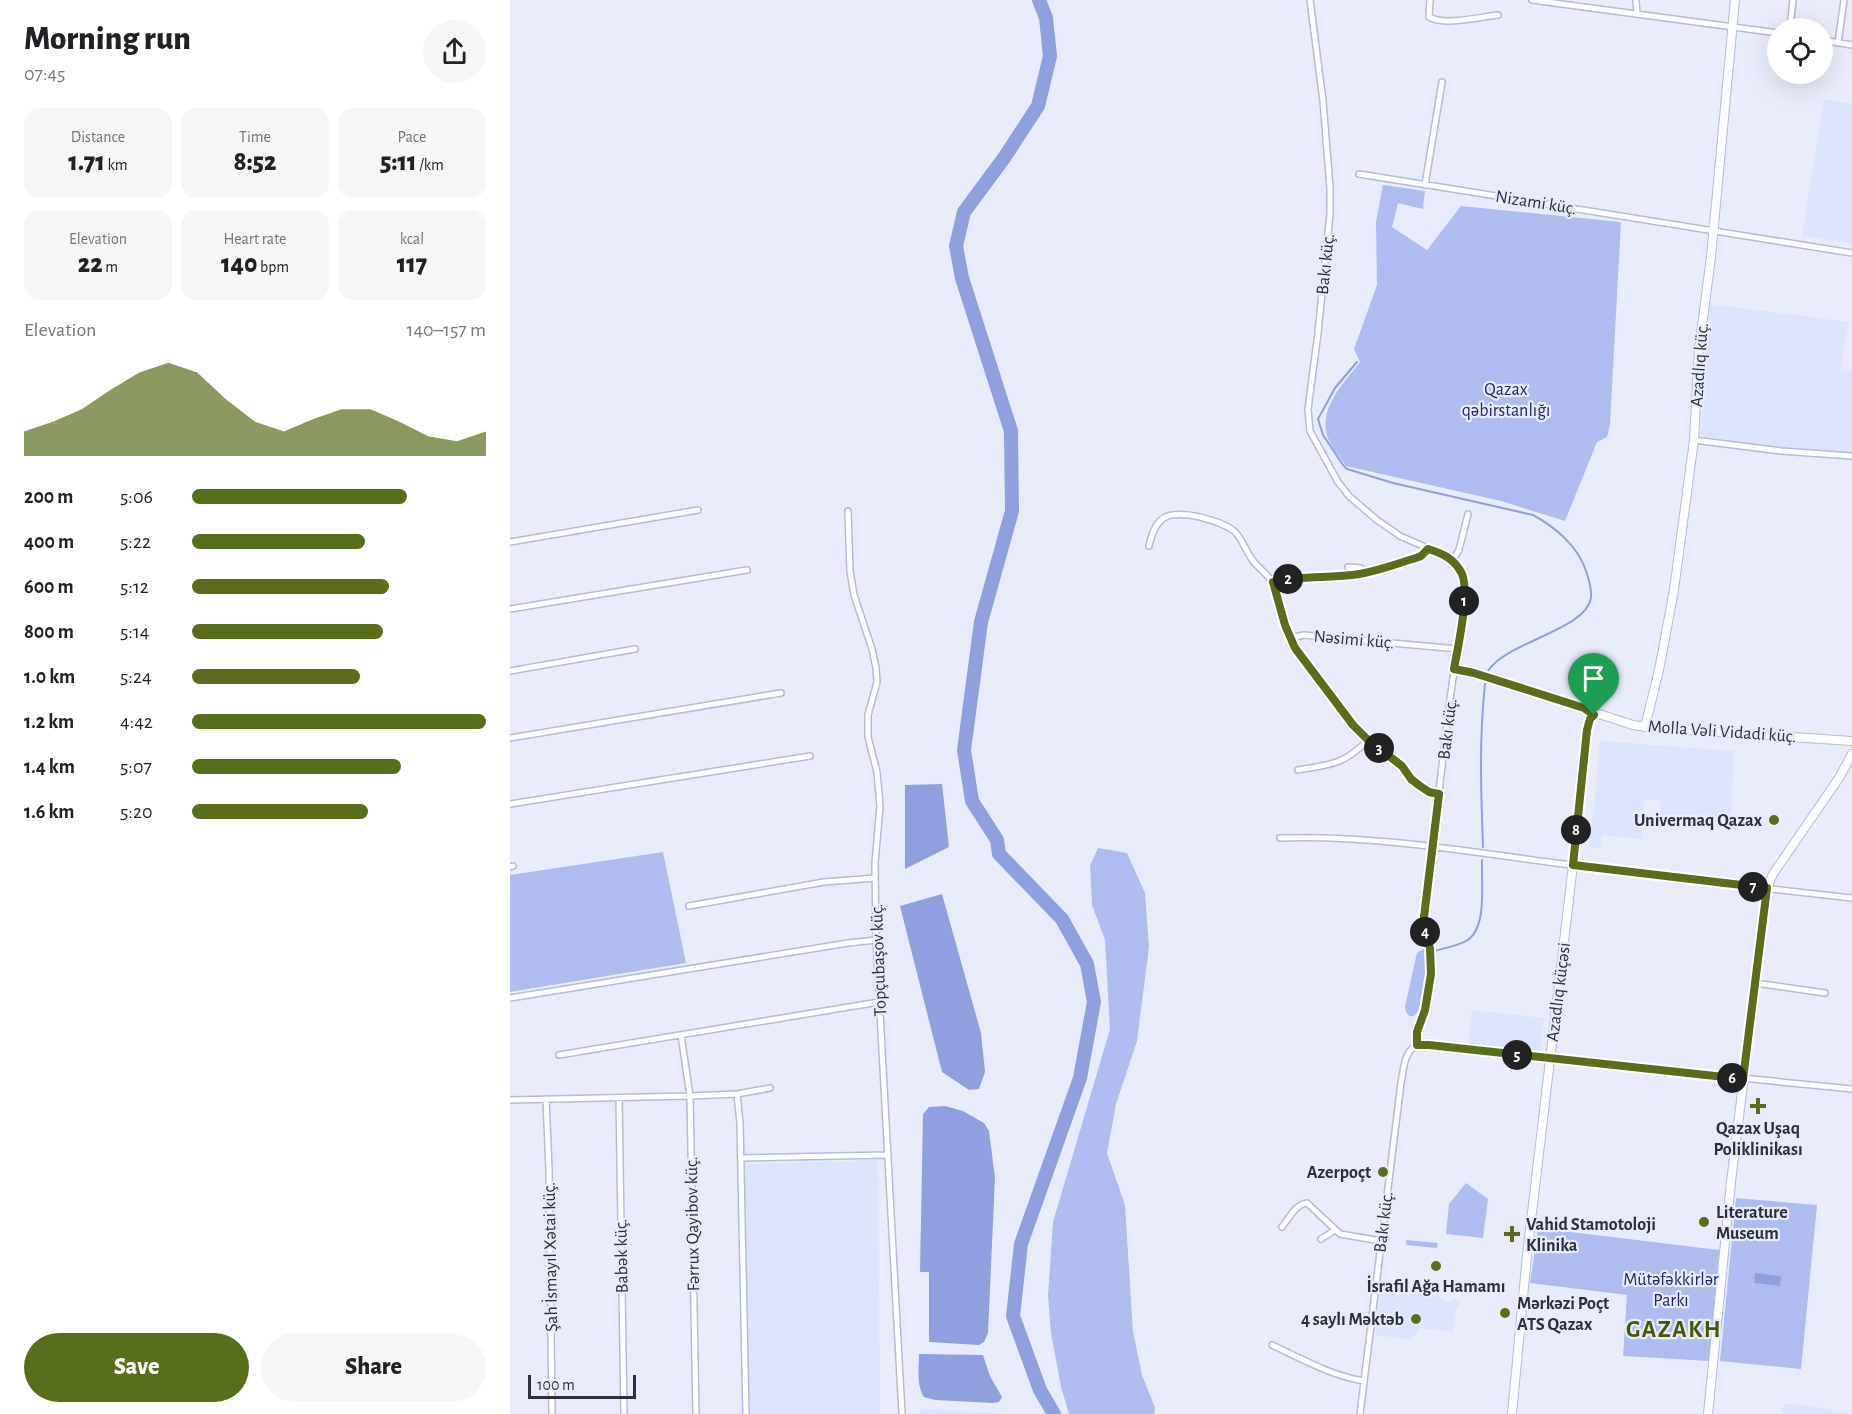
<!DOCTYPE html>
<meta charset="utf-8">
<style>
:root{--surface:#fff;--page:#f6f6f6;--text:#202124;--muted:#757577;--accent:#596e1d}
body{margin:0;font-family:"Alegreya Sans",sans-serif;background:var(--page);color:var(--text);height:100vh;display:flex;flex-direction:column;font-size:22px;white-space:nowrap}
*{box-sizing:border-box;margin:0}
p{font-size:20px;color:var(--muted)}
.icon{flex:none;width:33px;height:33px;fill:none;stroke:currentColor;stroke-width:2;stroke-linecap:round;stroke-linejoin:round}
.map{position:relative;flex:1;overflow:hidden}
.panel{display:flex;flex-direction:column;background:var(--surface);width:510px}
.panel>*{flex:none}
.controls{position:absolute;left:1257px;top:18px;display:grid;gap:12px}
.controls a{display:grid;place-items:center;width:66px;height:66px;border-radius:50%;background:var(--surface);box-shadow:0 6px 24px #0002;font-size:30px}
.scale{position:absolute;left:18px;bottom:15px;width:108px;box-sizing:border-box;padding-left:6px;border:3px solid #2c2f3c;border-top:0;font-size:16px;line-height:21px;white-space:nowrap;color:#2c2f3c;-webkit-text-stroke:4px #e8ecfa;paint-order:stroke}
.pin{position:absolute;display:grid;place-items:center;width:51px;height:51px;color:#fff;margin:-62px -26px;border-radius:50% 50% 50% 0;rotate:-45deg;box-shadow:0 0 6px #0007}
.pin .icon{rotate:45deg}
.km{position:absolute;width:30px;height:30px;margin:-15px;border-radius:50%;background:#222;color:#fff;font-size:16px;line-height:30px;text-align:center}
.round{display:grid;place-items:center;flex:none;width:63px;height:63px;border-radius:32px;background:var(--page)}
.head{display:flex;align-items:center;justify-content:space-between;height:102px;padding:0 24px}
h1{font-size:33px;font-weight:800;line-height:45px}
.figures{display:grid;grid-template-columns:repeat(3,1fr);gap:9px;height:102px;padding:6px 24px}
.figures div{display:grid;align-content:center;border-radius:15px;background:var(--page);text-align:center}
.figures b{font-size:26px;font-weight:800}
.figures small{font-size:16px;font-weight:400}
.figures p{font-size:16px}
.chart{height:168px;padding:12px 24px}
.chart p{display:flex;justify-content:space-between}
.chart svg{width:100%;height:108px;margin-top:6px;fill:var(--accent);opacity:.7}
.primary-button{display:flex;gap:12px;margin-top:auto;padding:12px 24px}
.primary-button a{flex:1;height:69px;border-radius:36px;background:var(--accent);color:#fff;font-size:24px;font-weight:800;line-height:69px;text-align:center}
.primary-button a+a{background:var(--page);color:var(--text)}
ul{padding:0 24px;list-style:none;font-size:20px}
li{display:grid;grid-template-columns:96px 72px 1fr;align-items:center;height:45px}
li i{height:15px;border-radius:8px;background:var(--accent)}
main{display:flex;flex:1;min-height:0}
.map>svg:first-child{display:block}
.built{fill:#dce3fc}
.green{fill:#afbcf0}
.water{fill:#909fdd}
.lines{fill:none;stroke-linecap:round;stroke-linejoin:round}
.stream{stroke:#909fdd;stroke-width:2}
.river{stroke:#909fdd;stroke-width:14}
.street-casing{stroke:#b2bbdc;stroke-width:8}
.secondary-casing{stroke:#b2bbdc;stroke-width:10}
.street{stroke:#fff;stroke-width:5}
.secondary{stroke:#fff;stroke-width:8}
.route-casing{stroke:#fff;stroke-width:12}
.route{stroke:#596e1d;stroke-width:8}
.poi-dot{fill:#596e1d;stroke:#e8ecfa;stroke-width:2}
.labels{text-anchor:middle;stroke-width:4.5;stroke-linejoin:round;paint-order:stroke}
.street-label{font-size:18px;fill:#2c2f3c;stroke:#e8ecfa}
.park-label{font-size:18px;fill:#20256d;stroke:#e8ecfa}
.poi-label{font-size:18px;font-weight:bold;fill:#2c2f3c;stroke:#e8ecfa;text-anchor:end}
.district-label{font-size:24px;font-weight:bold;letter-spacing:1.5px;fill:#445607;stroke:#e8ecfa}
</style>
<main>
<section class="panel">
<div class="head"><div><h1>Morning run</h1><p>07:45</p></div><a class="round"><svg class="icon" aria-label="share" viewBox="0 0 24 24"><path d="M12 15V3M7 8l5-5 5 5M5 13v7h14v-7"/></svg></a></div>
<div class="figures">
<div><p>Distance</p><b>1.71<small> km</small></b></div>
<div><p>Time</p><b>8:52</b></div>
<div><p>Pace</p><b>5:11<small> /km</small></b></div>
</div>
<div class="figures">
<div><p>Elevation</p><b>22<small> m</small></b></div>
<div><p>Heart rate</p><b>140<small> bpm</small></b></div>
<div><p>kcal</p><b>117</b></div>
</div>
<div class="chart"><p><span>Elevation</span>140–157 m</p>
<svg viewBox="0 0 160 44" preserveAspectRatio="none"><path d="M0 44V34L10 30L20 25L30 17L40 10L50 6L60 10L70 21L80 30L90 34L100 29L110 25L120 25L130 30L140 36L150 38L160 34V44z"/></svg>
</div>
<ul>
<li><b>200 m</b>5:06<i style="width:73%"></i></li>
<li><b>400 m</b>5:22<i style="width:59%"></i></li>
<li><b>600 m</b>5:12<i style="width:67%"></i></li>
<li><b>800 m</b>5:14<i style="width:65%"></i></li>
<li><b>1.0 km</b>5:24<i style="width:57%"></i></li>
<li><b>1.2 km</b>4:42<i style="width:100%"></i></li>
<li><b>1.4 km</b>5:07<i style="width:71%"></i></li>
<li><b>1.6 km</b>5:20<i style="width:60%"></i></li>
</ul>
<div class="primary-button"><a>Save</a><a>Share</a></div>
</section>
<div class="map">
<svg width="1342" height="1414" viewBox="0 0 1342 1414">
<rect width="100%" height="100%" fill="#e8ecfa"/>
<!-- built -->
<path class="built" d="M1314,99L1342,104V244L1292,236Z
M1200,304L1339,322L1331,368L1342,371V453L1271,447L1191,436L1194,361Z
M1090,741L1224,751L1221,814L1151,824L1150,800L1135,799L1131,839L1092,835L1090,848L1080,847Z
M962,1010L1034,1018L1030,1052L958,1044Z
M368,1160L370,1414H239L235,1164Z
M871,1289L925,1295L937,1303L945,1299L950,1302L946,1311L943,1332L910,1328L901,1340L866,1335Z
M1275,1404L1297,1405L1333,1413V1414H1271Z
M411,1409L491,1413V1414H410Z"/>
<!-- green -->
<path class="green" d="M873,185L915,191L913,209L888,203L882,227L917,250L951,206L1111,222L1100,424L1097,437L1087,442L1055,521L991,501L836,466C830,457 821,447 818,438C807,409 835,382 850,362L844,349L867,285L866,222Z
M588,848L617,853L635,893L639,947L627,1041L606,1104L597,1153L615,1205L623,1332L632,1375L645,1408L644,1414H559L551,1387L541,1333L538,1296L543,1222L600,1029L595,940L582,905L580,866Z
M153,852L176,963L0,992V875Z
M913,949L916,951L918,954L909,1010L904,1016H899L896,1012L895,1007L906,957L907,953Z
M956,1183L978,1199L973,1238L936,1234L939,1204Z
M1226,1198L1307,1205L1291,1369L1210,1361Z
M1028,1228L1209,1250L1199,1361L1113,1356L1117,1295L1020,1283Z
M896,1240L928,1243L927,1248L896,1245Z"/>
<!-- water -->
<path class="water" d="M432,784L439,847L395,869V785Z
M432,894L471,1033L475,1072L469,1089L459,1090L432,1072L390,906Z
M435,1106L453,1111L474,1123L479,1131L485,1178L478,1333L474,1342L469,1345L419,1342V1272H410L413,1114L419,1107Z
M1245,1273L1271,1276L1270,1286L1244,1283Z
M409,1354L473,1355L480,1376L492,1397L489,1402L482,1403L425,1400L414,1397C406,1384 409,1368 409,1354Z"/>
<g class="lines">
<!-- stream -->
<path class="stream" d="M847,362L825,388L808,419L813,435L833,465L837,469L883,483L1023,515C1045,527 1068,546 1076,571C1079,580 1082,588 1081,598C1076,630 996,642 978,671
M973,847C971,792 969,740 975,684
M924,951C935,948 947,946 956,941C978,929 971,882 972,860"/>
<!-- river -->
<path class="river" d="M529,0L536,18L540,56L528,106L494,158L454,212L446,246L452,278L501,431L502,511L471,622L454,750L462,801L487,840L489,854L552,919L577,964L584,1002L570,1078L511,1244L503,1316L530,1390L544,1414"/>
<defs>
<path id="street" d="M800,0L813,101L820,188V214L808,333L798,409L800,431L828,482L839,496L867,520L890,536L938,557L950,570L953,577L954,593L953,609L940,699L914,917L915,933L920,948L921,974L915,1010L907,1032V1045
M920,0L919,17C935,26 970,17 988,15
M1022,0L1268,33
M1126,0L1127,14
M1280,28L1283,0
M1312,40L1342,45
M1328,43L1334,0
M849,174L1342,253
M915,185L932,82
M1184,440L1271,451L1342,456
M338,511L340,571L344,595L362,649L366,668L367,682L358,715V737L367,772L370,806L365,863L366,940L392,1414
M0,542L188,510
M639,546C646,513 660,511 690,517C701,520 714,523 724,531C733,539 736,553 744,562C750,569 758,575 763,583
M918,549L911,556L906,558C885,564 864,573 842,575C816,579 789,576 763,583L780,638L794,635L948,649
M942,561L949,550L958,514
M838,567L851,568L856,573
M0,609L237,570
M780,638L785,648L852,735L892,766L901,779L910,786L919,792L929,794
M944,668L964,673L1074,708L1084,715
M0,671L125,649
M0,738L271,693
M788,770C822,764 833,765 858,740
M0,804L300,756
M770,838C860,835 949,850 1038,862C1139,875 1241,887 1342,898
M0,867L3,866
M179,906L314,882L365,878
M1245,983L1315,993
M0,998L338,943L366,940
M171,1035L180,1096L186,1414
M907,1045H919L1040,1059L1342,1089
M49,1055L369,1002
M227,1094L230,1123L236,1414
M109,1098L114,1414
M36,1099L39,1169L42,1414
M0,1100L180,1096L227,1094L260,1088
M231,1158L377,1155
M772,1227C779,1218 786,1204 797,1203L830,1234L871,1241
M811,1239L825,1230
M762,1345C792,1359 822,1376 854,1381
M850,1414L891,1083C894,1069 893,1053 907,1045"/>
<path id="secondary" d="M1135,727L1149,670L1164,590L1184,440L1189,349L1201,257L1225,0
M1002,1414L1017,1255L1063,865L1077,730C1079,722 1080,715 1089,714L1123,725L1145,728L1342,741
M1198,1414L1221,1182L1257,888L1263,874L1329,778L1342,754"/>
</defs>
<!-- street casing -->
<use href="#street" class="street-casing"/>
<!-- secondary casing -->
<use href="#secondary" class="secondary-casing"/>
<!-- street -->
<use href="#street" class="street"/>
<!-- secondary -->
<use href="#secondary" class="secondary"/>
</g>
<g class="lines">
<defs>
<path id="route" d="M918,549C932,553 945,559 952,574C960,593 948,647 944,669L964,673L1074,708L1084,715L1080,719L1077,730L1063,865L1257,888L1233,1079L919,1045H907V1032L915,1010L921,974L920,948L915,933L914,917L929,794L919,792L910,786L901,779L892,766L858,740L843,725L785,648L775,625L763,582C789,576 816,578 842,575C864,573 885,564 906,558L911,556Z"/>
</defs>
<!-- route casing -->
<use href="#route" class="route-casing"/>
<!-- route -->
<use href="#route" class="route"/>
</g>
<!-- markers -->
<g class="poi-dot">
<circle cx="1264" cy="820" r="6"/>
<path d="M1245 1097h6v6h6v6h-6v6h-6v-6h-6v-6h6z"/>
<circle cx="873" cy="1172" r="6"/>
<circle cx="1194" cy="1222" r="6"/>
<path d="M999 1225h6v6h6v6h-6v6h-6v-6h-6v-6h6z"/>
<circle cx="926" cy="1266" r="6"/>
<circle cx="995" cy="1313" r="6"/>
<circle cx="906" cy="1319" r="6"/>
</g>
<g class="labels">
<!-- street labels -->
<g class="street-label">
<text transform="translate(1026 202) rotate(9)" y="6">Nizami küç.</text>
<text transform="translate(815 264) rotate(-84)" y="6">Bakı küç.</text>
<text transform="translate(1189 365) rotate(-86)" y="6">Azadlıq küç.</text>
<text transform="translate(844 639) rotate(5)" y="6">Nəsimi küç.</text>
<text transform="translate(937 729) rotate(-83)" y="6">Bakı küç.</text>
<text transform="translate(1212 731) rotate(4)" y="6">Molla Vəli Vidadi küç.</text>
<text transform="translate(368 960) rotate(-92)" y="6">Topçubaşov küç.</text>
<text transform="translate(1048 992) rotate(-83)" y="6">Azadlıq küçəsi</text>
<text transform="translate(873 1222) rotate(-83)" y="6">Bakı küç.</text>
<text transform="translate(182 1224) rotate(-91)" y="6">Fərrux Qayibov küç.</text>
<text transform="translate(111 1256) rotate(-91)" y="6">Babək küç.</text>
<text transform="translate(40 1257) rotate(-91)" y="6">Şah İsmayıl Xətai küç.</text>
</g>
<!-- park labels -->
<g class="park-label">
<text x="996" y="395">Qazax<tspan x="996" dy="21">qəbirstanlığı</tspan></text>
<text x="1161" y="1285">Mütəfəkkirlər<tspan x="1161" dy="21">Parkı</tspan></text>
</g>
<!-- poi labels -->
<g class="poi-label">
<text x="1252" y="826">Univermaq Qazax</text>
<text x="1248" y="1134" text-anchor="middle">Qazax Uşaq<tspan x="1248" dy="21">Poliklinikası</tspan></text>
<text x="861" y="1178">Azerpoçt</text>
<text x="1206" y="1218" text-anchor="start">Literature<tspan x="1206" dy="21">Museum</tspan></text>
<text x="1016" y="1230" text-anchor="start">Vahid Stamotoloji<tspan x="1016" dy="21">Klinika</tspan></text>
<text x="926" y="1292" text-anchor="middle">İsrafil Ağa Hamamı</text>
<text x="1007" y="1309" text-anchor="start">Mərkəzi Poçt<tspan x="1007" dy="21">ATS Qazax</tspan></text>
<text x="894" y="1325">4 saylı Məktəb</text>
</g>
<!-- district labels -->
<g class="district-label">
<text x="1164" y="1337">GAZAKH</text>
</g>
</g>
</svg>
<div class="controls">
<a><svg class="icon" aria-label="locate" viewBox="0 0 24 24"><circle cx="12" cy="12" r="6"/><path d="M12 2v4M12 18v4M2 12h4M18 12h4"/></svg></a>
</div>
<div class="scale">100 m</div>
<div class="pin" style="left:1084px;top:715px;background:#1e9e55"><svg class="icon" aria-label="arrive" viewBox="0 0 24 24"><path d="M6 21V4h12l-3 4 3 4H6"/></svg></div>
<b class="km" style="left:954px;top:601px">1</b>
<b class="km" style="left:778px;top:579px">2</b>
<b class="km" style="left:869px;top:748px">3</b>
<b class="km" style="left:915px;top:932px">4</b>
<b class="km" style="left:1007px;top:1055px">5</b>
<b class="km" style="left:1222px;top:1078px">6</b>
<b class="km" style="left:1243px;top:887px">7</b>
<b class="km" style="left:1066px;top:830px">8</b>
</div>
</main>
